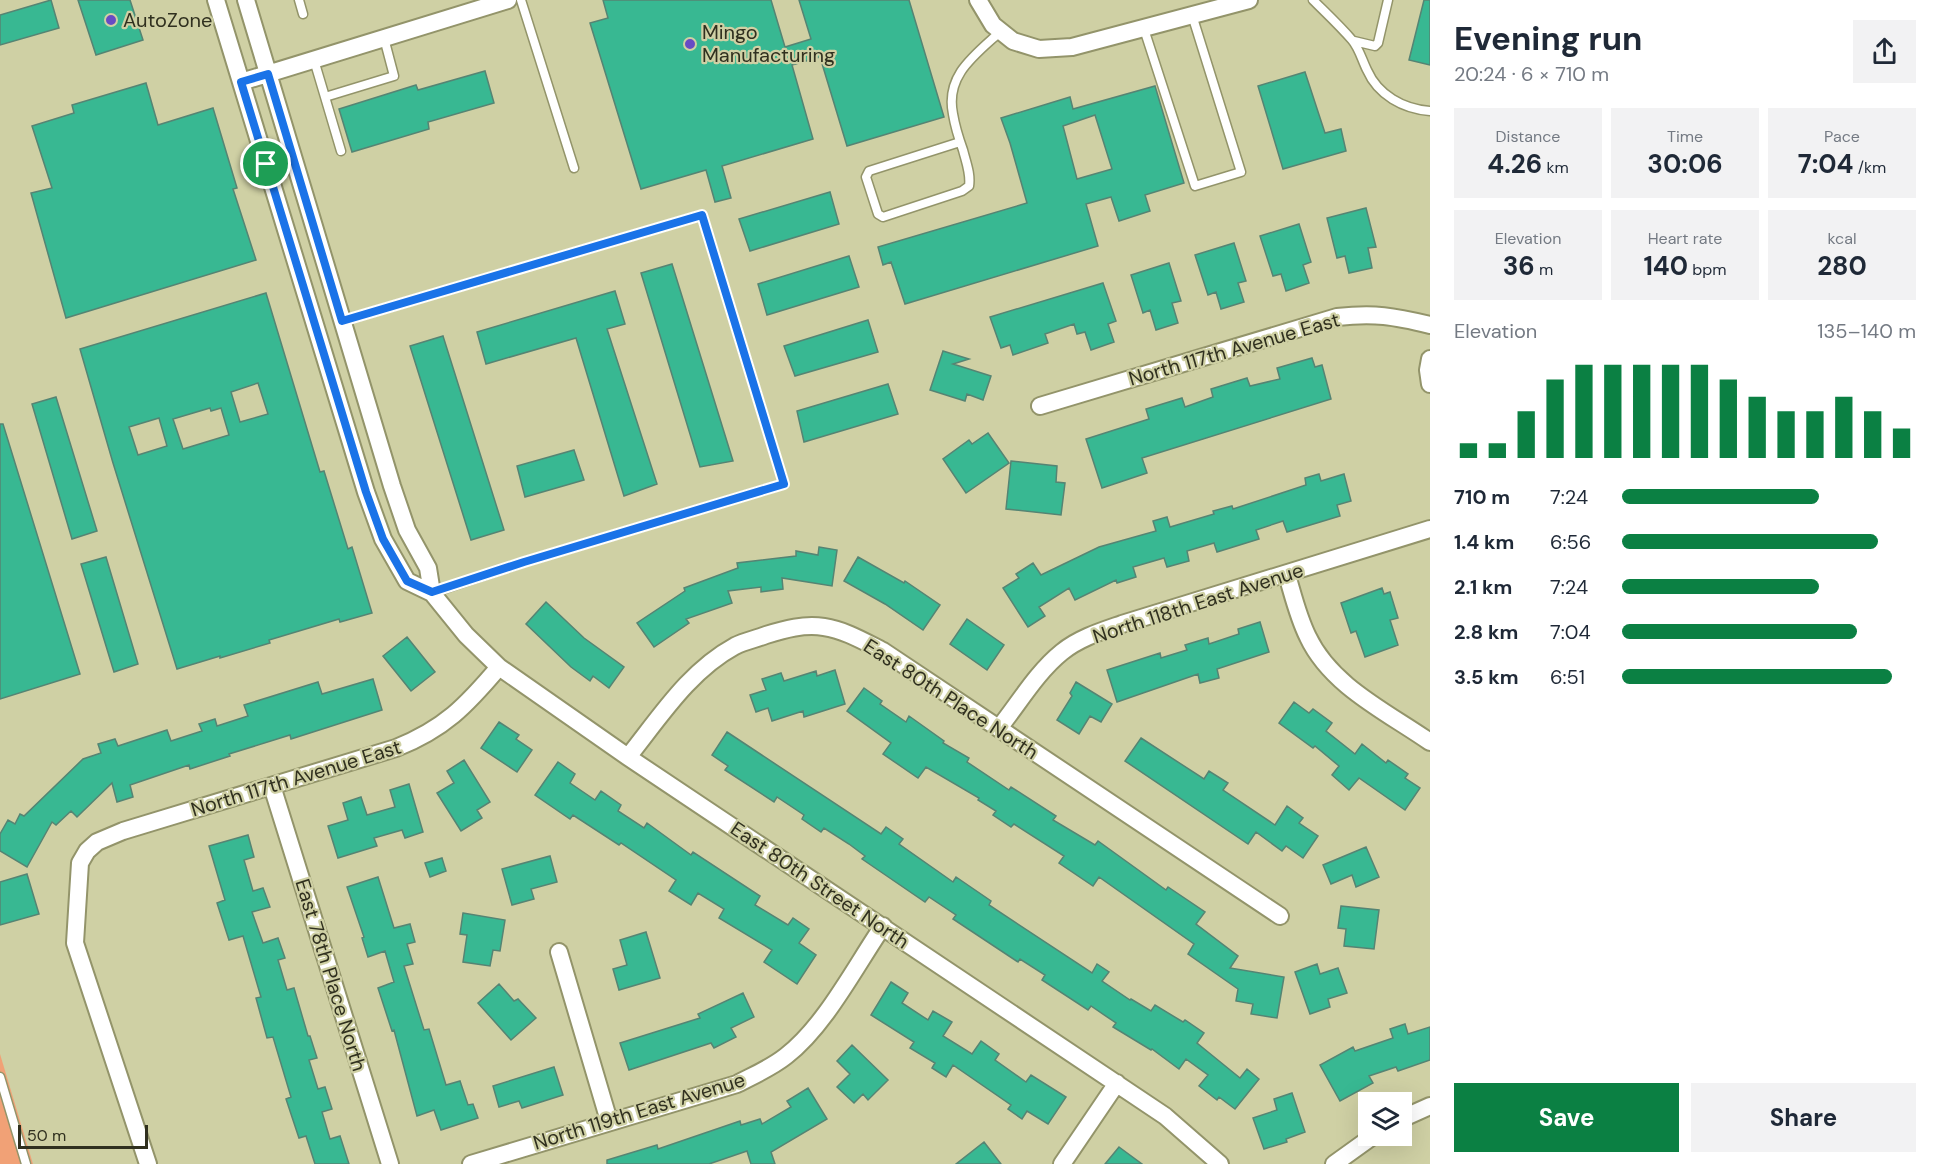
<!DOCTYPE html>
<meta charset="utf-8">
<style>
:root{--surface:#fff;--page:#f2f2f3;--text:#1f2937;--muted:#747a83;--accent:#0b8043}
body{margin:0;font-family:"DM Sans",sans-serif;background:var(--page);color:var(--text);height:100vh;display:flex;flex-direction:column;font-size:22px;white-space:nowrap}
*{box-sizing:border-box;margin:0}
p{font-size:20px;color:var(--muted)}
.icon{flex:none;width:33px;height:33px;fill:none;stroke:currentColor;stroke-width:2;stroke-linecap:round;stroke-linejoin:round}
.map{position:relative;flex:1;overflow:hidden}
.details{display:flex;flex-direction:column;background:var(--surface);width:510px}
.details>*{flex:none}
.fabs{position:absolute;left:1358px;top:1092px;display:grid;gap:12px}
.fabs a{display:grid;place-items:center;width:54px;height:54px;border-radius:0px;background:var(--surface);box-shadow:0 6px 24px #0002;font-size:30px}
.scale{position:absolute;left:18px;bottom:15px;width:130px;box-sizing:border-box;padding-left:6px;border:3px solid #30301f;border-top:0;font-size:16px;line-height:21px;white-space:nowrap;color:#30301f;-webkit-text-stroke:4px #cfd0a4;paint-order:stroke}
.pin{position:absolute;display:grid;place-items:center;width:51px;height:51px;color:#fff;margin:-26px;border:3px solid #fff;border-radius:50%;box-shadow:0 2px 6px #0007}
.round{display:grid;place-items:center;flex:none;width:63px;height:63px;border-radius:0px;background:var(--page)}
.headline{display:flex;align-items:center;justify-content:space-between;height:102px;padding:0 24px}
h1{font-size:33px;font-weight:700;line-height:45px}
.stats{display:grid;grid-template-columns:repeat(3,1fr);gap:9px;height:102px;padding:6px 24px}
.stats div{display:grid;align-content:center;border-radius:0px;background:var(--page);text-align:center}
.stats b{font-size:26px;font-weight:700}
.stats small{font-size:16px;font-weight:400}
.stats p{font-size:16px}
.chart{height:168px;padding:12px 24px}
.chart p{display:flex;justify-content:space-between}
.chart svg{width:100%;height:108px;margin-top:6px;stroke:var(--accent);stroke-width:6}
.action{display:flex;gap:12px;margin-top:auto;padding:12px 24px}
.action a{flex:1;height:69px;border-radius:0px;background:var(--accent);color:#fff;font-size:24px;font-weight:700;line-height:69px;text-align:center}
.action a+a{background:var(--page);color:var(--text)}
ul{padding:0 24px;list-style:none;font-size:20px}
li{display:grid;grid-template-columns:96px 72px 1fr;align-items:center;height:45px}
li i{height:15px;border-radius:8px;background:var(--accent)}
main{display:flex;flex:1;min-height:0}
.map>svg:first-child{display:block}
.green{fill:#f1a176}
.building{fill:#38b892;stroke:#558473;stroke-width:1.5;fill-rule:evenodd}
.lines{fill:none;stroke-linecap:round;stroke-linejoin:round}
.lane-casing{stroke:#93946a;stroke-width:11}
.street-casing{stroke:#93946a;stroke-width:20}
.lane{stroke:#fff;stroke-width:8}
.street{stroke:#fff;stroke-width:16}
.route-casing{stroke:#fff;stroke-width:12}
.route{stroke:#1a73e8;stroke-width:8}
.poi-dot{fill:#674bc4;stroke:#cfd0a4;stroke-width:2}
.labels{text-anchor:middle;stroke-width:4.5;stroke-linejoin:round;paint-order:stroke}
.poi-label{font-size:20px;fill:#30301f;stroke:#cfd0a4;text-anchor:start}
.street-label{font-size:20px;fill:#30301f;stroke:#cfd0a4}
</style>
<main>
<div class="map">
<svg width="1430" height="1164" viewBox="0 0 1430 1164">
<rect width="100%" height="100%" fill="#cfd0a4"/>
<!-- green -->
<path class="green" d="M0,1054L33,1164H0Z"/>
<!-- building -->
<path class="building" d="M51,0L59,28L0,45V15Z
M78,0H130L143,40L96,55Z
M603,0H771L785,47L811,39L799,0H909L944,117L847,146L820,57L792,65L813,139L722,166L731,198L715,202L706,170L641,189L590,23L608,18Z
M1424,0H1430V65L1409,60Z
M485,71L494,103L428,122L429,129L352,152L339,109L416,85L418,90Z
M1305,72L1325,133L1341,129L1346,151L1283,169L1258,86Z
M146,83L158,125L213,108L237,188L233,189L256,260L66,318L31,193L52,188L32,126L74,113L72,105Z
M1155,86L1184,183L1145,195L1150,211L1119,221L1111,197L1086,204L1098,246L905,304L891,262L883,265L878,247L1027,203L1010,143L1001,118L1070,97L1073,109ZM1095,115L1112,169L1077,179L1063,126Z
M830,192L839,224L750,251L739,219Z
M1366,208L1376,247L1368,248L1372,268L1349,273L1345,256L1337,258L1327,218Z
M1299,224L1311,262L1303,265L1309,283L1286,291L1281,274L1273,276L1260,236Z
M1234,243L1246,281L1238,283L1244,302L1221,309L1216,292L1208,295L1195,255Z
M849,256L859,287L767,315L758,284Z
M1169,263L1181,301L1172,303L1178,323L1156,330L1150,310L1143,313L1131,275Z
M672,264L733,461L700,467L641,273Z
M1103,283L1116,321L1108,324L1114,342L1091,350L1085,332L1077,334L1074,324L1045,334L1048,343L1013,355L1010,345L1001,348L990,317Z
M615,291L625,324L607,329L657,484L624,496L576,338L486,364L477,332Z
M266,293L320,472L324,471L348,549L352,547L372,613L340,622L339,619L269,640L270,643L220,658V656L177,669L113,463L80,349ZM258,383L268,414L240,422L231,392ZM210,408L211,411L221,408L229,435L183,449L173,419ZM159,418L167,446L138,455L129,427Z
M868,320L878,352L795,376L784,346Z
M443,336L504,530L471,540L410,346Z
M943,351L969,359L953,364L991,376L983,400L967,394L965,401L930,390Z
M1312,358L1315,367L1322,365L1331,399L1142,458L1147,473L1102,488L1086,439L1149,419L1146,409L1182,398L1185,407L1213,397L1211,389L1247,378L1250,386L1280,379L1277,368Z
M888,384L898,414L804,442L797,411Z
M56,397L97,531L72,539L32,404Z
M0,424H3L80,674L0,699Z
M988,433L1009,463L966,493L943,459L969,440L972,444Z
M574,450L584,480L525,497L517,466Z
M1011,461L1057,466L1056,482L1065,483L1061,515L1006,509Z
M1319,474L1321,481L1344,474L1351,501L1337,505L1340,516L1287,532L1283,521L1256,530L1259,539L1217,552L1214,543L1187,551L1189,561L1167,567L1164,558L1133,567L1136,577L1117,583L1116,580L1075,600L1069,588L1039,607L1045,616L1028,627L1003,588L1019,578L1016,574L1033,563L1041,575L1099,547L1156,531L1153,521L1167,517L1170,527L1214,514L1213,511L1232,506L1233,509L1306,485L1305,478Z
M819,547L837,550L832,586L782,578L783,589L761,592V587L728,591L732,603L686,619L689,623L654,647L637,623L685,591L684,588L738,568L737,563L796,556V551L818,555Z
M106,557L138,664L114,672L81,564Z
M858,557L904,583L905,581L940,605L923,630L885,604L844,581Z
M1382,588L1384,594L1390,592L1398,618L1390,620L1398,645L1365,657L1356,631L1351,633L1341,603Z
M546,602L584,638L624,667L609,688L593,676L590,681L571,667L526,624Z
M967,619L1004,645L987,670L950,644Z
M1260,622L1269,652L1217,669L1219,678L1200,683L1198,674L1117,702L1107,670L1160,653L1161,658L1187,650L1185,645L1208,638L1209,644L1239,634L1238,629Z
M407,637L435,672L411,691L383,656Z
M835,670L845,704L804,717L803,711L772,721L768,708L756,712L750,695L766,690L762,679L781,673L784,681L816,671L817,676Z
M373,679L382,710L291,739L290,735L229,754L230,756L190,769L189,765L130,785L133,797L117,802L112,783L77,817L71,811L56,825L52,822L27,867L0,851V834L8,820L15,824L20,814L24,816L83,759L101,753L98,744L115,739L118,746L167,730L171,741L202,731L199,724L215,719L217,726L248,716L244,705L318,682L322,694Z
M1076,682L1112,704L1101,722L1090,716L1079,734L1057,720L1072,696L1070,693Z
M864,688L882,701L880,704L906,722L909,716L944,741L943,743L969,758L967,762L1009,790L1011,787L1056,816L1053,820L1095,845L1098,841L1166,890L1168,887L1205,912L1196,924L1238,956L1230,968L1284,977L1277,1018L1251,1014L1253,1004L1236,1001L1238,989L1188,954L1194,944L1099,877L1093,886L1059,863L1064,856L1014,824L1011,827L993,815L996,811L978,800L979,798L926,767L918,778L883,754L891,743L847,711Z
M1294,702L1309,713L1313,709L1332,723L1326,731L1355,754L1362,744L1386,763L1388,760L1408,774L1405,778L1420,788L1405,810L1359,778L1349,790L1332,775L1339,766L1315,746L1313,748L1279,723Z
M499,722L519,735L516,739L532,750L517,772L481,748Z
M727,732L881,834L886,827L903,839L899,844L953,882L956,877L991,901L989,905L1092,973L1097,964L1109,972L1102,981L1130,1000L1131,999L1151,1011L1155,1005L1183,1022L1185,1020L1204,1033L1197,1043L1208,1052L1240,1078L1247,1069L1259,1079L1235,1109L1219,1097L1217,1100L1199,1086L1208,1075L1186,1059L1179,1069L1152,1049L1151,1050L1113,1027L1116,1023L1091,1006L1088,1010L1042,980L1045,975L1020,959L1018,962L953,919L956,915L929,897L925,902L881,872L862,859L865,856L849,844L824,828L821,832L802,819L804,815L777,797L774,802L725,770L728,766L712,755Z
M1141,738L1204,779L1209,771L1228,783L1223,790L1275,825L1287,806L1303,818L1299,823L1318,836L1303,858L1286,846L1282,851L1256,832L1248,844L1125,761Z
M464,760L490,802L477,810L482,818L461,831L437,793L454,783L447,771Z
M558,762L575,774L570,783L595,800L601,791L621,805L618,811L644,828L647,823L691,855L693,852L760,896L755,905L788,925L793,918L809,929L799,943L816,955L797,984L764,962L772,950L719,918L724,909L698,893L691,905L669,891L676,880L621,843L619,845L573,815L570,819L535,795Z
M409,784L423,832L405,838L402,830L374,838L377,846L338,858L328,826L348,820L343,803L361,797L367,815L395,807L390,790Z
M248,835L254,857L244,860L253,891L263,888L270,907L252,912L263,943L278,938L285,958L278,960L287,990L294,988L308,1036H310L317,1058L309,1060L318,1089L325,1087L332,1109L322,1112L330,1139L340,1136L349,1164H315L306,1136L299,1138L286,1099L291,1097L273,1037L267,1038L256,998L261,997L243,936L229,940L217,903L225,900L209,846Z
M1366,847L1379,877L1356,887L1352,875L1331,884L1323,865Z
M550,856L557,882L531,889L534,899L512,905L502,869Z
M442,858L446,871L430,877L425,863Z
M27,874L39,914L0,925V882Z
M378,877L394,928L410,924L415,942L407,944L413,964L404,966L424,1030L429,1029L446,1085L460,1081L468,1105L473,1104L478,1118L441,1130L434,1110L417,1116L394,1030L392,1031L378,988L394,982L385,951L368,957L362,938L364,937L347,887Z
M1341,906L1379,910L1374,949L1344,946L1346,929L1338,928Z
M463,913L505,920L500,951L493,950L490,966L463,962L467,935L460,934Z
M646,932L660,978L619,990L613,969L627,965L620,940Z
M1317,964L1320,974L1338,968L1347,993L1328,999L1330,1007L1310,1014L1295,972Z
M891,982L908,993L902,1003L928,1020L933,1011L952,1022L943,1036L972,1054L981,1041L999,1054L995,1060L1026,1082L1031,1075L1066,1097L1048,1124L1027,1111L1022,1119L1008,1109L1011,1105L953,1065L946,1077L932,1068L935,1063L910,1048L914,1042L871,1015Z
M499,984L514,1001L518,999L536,1018L511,1040L478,1003Z
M743,993L754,1017L731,1028L736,1037L714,1048L711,1043L629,1070L620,1043L700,1018L698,1014Z
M1405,1024L1408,1034L1430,1027V1060L1398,1071L1396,1067L1369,1076L1373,1083L1340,1101L1320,1065L1353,1047L1355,1051L1393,1038L1390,1029Z
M852,1045L888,1080L868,1100L863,1094L854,1103L837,1087L850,1074L837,1061Z
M554,1067L563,1095L522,1108L519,1101L499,1107L493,1086Z
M808,1088L827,1119L771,1152L775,1164H751L747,1151L709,1164H607V1160L657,1145L658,1149L740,1121L741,1125L760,1119L762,1124L791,1107L787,1101Z
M1292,1093L1305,1132L1286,1139L1287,1142L1264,1149L1253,1118L1277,1110L1274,1099Z
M984,1142L1001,1164H956Z
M1119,1147L1142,1164H1105Z"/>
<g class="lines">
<defs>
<path id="lane" d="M299,0L303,14
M521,0L574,168
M1313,0C1326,13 1340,26 1352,40C1359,48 1362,60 1367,70C1378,95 1403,109 1430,111
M1144,29L1195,186L1241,172L1192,15
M1354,41L1375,46L1378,43L1388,0
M314,60L325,97L394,76L384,38
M325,97L341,151
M960,142L869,171L866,177L878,214L883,217L962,191L969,186C971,174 966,162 963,150C959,139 955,126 953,114C945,75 975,55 1001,31
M342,321L702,215L784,484L524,562L432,593
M0,1077L26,1164"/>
<path id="street" d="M216,0L366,492L383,539L407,581L432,593L466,635L499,667L628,757L1165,1116L1220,1164
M246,0L392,486L407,530L428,568L432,593
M978,0L993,25L1013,41L1039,49L1072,47L1249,0
M241,82L508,0
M1430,359L1428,370L1430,384
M1040,406L1337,317C1375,313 1393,316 1430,325
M1287,575C1293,595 1298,617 1308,637C1331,686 1387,712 1430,742
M999,728C1019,703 1037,672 1062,652C1079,638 1102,631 1122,624L1430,529
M628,757C660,717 689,671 735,646C745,641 756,639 766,635C785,629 804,624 824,627C845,630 865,642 883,651L1280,916
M272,786L390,1164
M559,952L609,1121
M1401,1119L1430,1106
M148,1164L75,943L80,863L87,851L97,842L123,831L396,748C444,729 466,706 499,667
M471,1164L737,1084C754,1075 771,1068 786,1056C825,1026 855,967 883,926
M1062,1164L1117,1083
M1334,1164L1373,1136"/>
</defs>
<!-- lane casing -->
<use href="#lane" class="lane-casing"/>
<!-- street casing -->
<use href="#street" class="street-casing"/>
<!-- lane -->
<use href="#lane" class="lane"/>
<!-- street -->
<use href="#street" class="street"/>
</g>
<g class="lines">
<defs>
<path id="route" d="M268,74L342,321L702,215L784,484L524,562L432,592L407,581L383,539L366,492L241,82Z"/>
</defs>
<!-- route casing -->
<use href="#route" class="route-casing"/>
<!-- route -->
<use href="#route" class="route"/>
</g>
<!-- markers -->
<g class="poi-dot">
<circle cx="111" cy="20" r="6"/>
<circle cx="690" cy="44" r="6"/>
</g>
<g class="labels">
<!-- poi labels -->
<g class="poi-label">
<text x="123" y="27">AutoZone</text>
<text x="702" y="39">Mingo<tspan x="702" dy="23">Manufacturing</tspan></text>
</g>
<!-- street labels -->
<g class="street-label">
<text transform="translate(1234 349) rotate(-16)" y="7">North 117th Avenue East</text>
<text transform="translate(1198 603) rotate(-18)" y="7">North 118th East Avenue</text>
<text transform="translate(951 699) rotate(33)" y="7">East 80th Place North</text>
<text transform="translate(296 778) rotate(-17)" y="7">North 117th Avenue East</text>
<text transform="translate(820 885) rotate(34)" y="7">East 80th Street North</text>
<text transform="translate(331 975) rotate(73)" y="7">East 78th Place North</text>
<text transform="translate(639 1111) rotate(-17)" y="7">North 119th East Avenue</text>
</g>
</g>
</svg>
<div class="fabs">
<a><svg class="icon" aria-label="layers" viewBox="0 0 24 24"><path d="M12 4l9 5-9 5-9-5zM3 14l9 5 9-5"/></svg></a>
</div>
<div class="scale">50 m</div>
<div class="pin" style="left:266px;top:164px;background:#1e9e55"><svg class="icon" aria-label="arrive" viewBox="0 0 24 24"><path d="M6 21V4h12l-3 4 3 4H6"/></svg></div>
</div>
<section class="details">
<div class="headline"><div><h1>Evening run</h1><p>20:24 · 6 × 710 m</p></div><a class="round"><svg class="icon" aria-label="share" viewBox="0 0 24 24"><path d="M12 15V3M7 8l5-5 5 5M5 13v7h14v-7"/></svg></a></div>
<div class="stats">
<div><p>Distance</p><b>4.26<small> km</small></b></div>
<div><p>Time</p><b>30:06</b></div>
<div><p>Pace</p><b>7:04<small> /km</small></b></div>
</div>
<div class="stats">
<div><p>Elevation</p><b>36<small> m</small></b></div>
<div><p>Heart rate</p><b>140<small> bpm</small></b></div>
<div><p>kcal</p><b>280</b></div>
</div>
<div class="chart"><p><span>Elevation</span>135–140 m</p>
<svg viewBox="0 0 160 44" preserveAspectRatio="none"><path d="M5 44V38M15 44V38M25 44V25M35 44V12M45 44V6M55 44V6M65 44V6M75 44V6M85 44V6M95 44V12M105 44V19M115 44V25M125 44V25M135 44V19M145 44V25M155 44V32"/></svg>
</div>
<ul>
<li><b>710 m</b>7:24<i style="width:67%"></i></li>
<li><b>1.4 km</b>6:56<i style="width:87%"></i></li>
<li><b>2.1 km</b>7:24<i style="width:67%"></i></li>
<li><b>2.8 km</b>7:04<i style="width:80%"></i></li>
<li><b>3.5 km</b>6:51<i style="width:92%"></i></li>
</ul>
<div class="action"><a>Save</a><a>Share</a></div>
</section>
</main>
